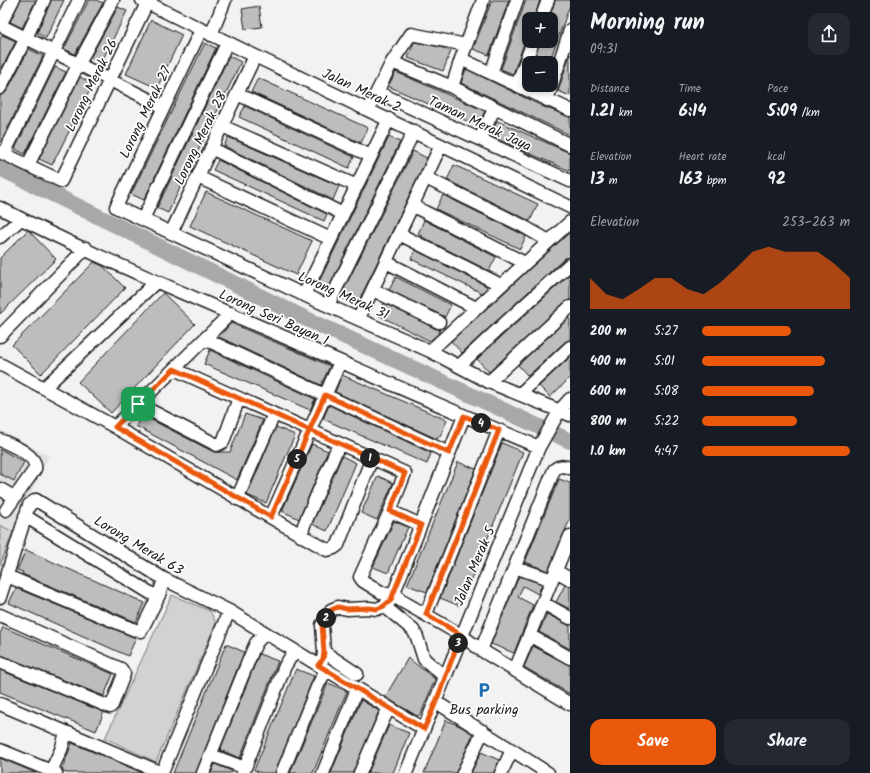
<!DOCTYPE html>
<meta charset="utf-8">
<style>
:root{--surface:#171b24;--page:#242831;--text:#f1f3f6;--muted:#9ea1a6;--accent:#ea580c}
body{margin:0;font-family:Kalam,sans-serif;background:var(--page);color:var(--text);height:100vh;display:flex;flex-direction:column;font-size:15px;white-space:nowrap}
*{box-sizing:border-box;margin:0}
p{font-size:13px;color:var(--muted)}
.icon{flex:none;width:22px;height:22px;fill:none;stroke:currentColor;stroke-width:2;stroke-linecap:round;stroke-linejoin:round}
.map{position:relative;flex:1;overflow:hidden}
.side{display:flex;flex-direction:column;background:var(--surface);width:300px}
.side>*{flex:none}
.fabs{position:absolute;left:522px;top:12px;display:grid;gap:8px}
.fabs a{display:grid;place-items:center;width:36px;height:36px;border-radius:8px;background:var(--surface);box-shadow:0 2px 6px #0003;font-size:20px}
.pin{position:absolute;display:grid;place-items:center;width:34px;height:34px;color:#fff;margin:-17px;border-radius:8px;box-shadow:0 2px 6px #0006}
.km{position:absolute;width:20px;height:20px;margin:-10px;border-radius:50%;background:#222;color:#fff;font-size:11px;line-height:20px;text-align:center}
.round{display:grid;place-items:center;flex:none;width:42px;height:42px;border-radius:12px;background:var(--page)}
.overview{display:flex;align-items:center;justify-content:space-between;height:68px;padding:0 20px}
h1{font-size:22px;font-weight:600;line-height:30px}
.metrics{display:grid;grid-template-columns:repeat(3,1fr);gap:6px;height:68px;padding:4px 20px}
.metrics div{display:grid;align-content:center}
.metrics b{font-size:17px;font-weight:600}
.metrics small{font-size:11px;font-weight:400}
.metrics p{font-size:11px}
.chart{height:112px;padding:8px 20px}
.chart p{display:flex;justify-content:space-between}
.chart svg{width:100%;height:72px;margin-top:4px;fill:var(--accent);opacity:.7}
.primary-button{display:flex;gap:8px;margin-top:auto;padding:8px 20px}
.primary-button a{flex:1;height:46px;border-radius:12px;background:var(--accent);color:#fff;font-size:16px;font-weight:600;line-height:46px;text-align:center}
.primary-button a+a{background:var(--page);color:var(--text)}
ul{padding:0 20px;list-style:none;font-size:13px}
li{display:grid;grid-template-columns:64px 48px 1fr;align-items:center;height:30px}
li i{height:10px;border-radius:5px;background:var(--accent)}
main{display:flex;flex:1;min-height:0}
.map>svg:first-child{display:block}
.built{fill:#e2e2e2}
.green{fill:#d2d2d2;stroke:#777}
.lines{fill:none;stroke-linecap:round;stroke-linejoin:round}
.river{stroke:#a8a8a8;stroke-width:16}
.building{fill:#bdbdbd;stroke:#1c1c1c}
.minor-casing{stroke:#1c1c1c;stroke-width:15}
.minor{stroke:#fff;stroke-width:12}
.route-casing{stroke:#fff;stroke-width:8}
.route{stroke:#ea580c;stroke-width:5}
.labels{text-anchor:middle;stroke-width:3.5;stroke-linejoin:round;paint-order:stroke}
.street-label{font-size:14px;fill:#1c1c1c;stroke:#fff}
.poi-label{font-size:14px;fill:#1c1c1c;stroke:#fff}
</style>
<main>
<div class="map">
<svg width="570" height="773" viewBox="0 0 570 773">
<rect width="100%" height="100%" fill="#f2f2f2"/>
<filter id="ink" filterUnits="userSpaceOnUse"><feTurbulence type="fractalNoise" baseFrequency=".025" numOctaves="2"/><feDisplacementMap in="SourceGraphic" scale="8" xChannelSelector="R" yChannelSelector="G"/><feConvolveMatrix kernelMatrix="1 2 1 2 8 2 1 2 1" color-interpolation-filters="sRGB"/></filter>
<g filter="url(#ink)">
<!-- built -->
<path class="built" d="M0,430L49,456L22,511L0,576Z"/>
<!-- green -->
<path class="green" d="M0,525L13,532L0,565Z
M172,595L210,611L216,623L156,762L105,738Z"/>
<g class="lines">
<!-- river -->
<path class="river" d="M0,168L298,315L570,441"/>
</g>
<!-- building -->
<path class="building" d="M20,0H36L22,28L10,22Z
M51,0H64L46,38L37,33Z
M89,0H96L103,3L75,54L64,49Z
M492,0H509L489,55L473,49Z
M526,0H540L534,19H529V35L526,38L513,74L501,69Z
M555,0H570V5L549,63H533L540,41H551V19H549Z
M259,6L262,27L245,29L242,9Z
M118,7L127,11L101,63L90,58Z
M151,20L182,35L157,88L126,74Z
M2,35L16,41L0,72V39Z
M414,42L440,47L451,51L443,71L408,58Z
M205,43L216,48L144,200L131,194Z
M29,49L43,56L1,142H0V95L4,94L7,91Z
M570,54V96L558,91Z
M229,56L241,62L168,213L157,208Z
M55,67L66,72L25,154L15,149Z
M466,69L544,107L570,117V135L461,83Z
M396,72L485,111L478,126L388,86Z
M80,77L93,84L52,165L39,159Z
M258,78L368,128L361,143L251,92Z
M245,106L354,157L349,168L239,117Z
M497,121L570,153V171L490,136Z
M228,137L339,186L333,200L224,146Z
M389,137L400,142L328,289L318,284Z
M413,151L427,158L357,305L340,297Z
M218,160L327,214L324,221L213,170Z
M454,165L538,204L530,221L447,180Z
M206,192L312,241L296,275L190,226Z
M443,195L526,236L520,249L436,209Z
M424,220L496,257L489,271L422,237V236L418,234Z
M28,230L56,259L0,314V258Z
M570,232V257L565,258L462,353L451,341Z
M415,250L487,286L485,290L482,293L411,259Z
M94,262L103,266L125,288L41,374L12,345Z
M570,274V300L565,302L489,372L477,359Z
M396,277L451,305L445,317L389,290Z
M163,293L195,324L111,413L78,382Z
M384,303L436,329H440L438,334L430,341L378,315Z
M570,317V340L565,342L528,376L518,365Z
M231,323L330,366L321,385L219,337Z
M210,350L315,399L310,410L204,364Z
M570,357V378L550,397L539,386Z
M342,375L447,420L440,437L439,436L437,439L335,392Z
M329,405L431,453L427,464L323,419Z
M245,414L263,420L237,480L136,426L142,415L214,452H230Z
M276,427L295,435L266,503L247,495Z
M502,443L523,452L460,606L440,598Z
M312,444L328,451L299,519L282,511Z
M0,449L24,462L14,481L0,474Z
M342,456L356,463L327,531L312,524Z
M458,462L476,469L427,592L407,585Z
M378,476L393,483L377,520L361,513Z
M559,479L570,483V519L548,571L525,562Z
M394,521L408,527L388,573L373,567Z
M26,550L145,603L136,622L22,574L23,572L17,570Z
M519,576L542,584L538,594L523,586L518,597L533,605L514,653L491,644Z
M565,585L570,586V609L556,602Z
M16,588L136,638L128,656L9,603Z
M547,614L570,626V649L539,632Z
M3,627L113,674L104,696L0,655V634Z
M226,644L244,652L196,773H173Z
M533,646L570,665V694L524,667Z
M259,654L278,661L240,758L220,750Z
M408,658L435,679L421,714L417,716L385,697Z
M296,669L314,676L275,773H261L254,770Z
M0,670L104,712L96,731L0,692Z
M328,683L347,691L313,773H290Z
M361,700L379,711L353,773H331Z
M446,720L460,726L473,734L456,773H424Z
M389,725L409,733L393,773H368Z
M72,743L143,773H67L63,772L62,769Z
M481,752L499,760L494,773H471Z
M0,758L36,773H0Z
M215,764L232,771L231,773H211Z"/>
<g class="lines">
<defs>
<path id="minor" d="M142,0L255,56L570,207
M541,19L548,0
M0,25L164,107
M0,25L13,0
M201,30L116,207L304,295L430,351L489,382L570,415
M211,35L225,0
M461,59L570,110
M392,62L452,87L570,145
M491,73L517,0
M517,85L533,41
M452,87L461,59L483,0
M0,88L26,38L44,0
M377,92L570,181
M237,94L371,156
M547,100L570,30
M368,110L392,62L411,34L466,45
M222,126L357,186
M480,139L494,109
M211,148L343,214
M0,152L61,181L147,3
M4,154L79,0
M28,165L78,65L113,0
M198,177L331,239
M426,178L521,225L549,241
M413,206L525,263
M0,208C75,247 153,280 231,314C334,358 436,405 539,447
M143,219L227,43
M171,233L255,56
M399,234L501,285
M0,237L21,219
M386,262L476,308
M373,290L439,322
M304,295L389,119
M328,305L414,131
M359,318L441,145
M0,336L86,248
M205,339L449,453
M430,351L570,222
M0,364L115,427L327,550L334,548L338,545L372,458
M459,366L494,333L570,264
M174,369L405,473L390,511L360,577L363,581L384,594L395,592
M489,382L570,307
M44,388L156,282
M520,394L570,347
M138,404L217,445L223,442L239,398
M115,427L231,313
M0,440C11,445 38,455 35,469L6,510
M0,489L14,497
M237,499L274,414
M390,511L421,525
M25,516L152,594L159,595
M271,517L340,362
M301,536L304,525L339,444
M515,567L552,580
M556,571L570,579
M7,576L135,630L141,631L159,595L164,579
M395,592L400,600L461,635L481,650L570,704
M0,597L29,505L36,500L164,579L229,611L424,729
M543,603L570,618
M384,606L413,630L417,637L424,659L445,677
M426,614L499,430
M0,615L121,669L124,674L112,705L110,707L0,662
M529,635L570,658
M481,650L554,470C559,465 563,466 570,468
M324,652L357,674
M318,665L323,659L324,652L322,625L331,610L338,607L347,609L369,608L377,609L384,606L391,600L464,416
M515,670L570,536
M436,702L548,773
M0,704L162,773
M0,750L56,773
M211,755L245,768
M50,773L61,750L66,733
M162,773L229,611
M203,773L252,652L256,643L265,633
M243,773L285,666L290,658L297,652
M282,773L318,685L326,670
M323,773L357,689
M360,773L382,722L389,708
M406,773L539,447L560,410L570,399
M463,773L483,731
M501,773L512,750"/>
</defs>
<!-- minor casing -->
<use href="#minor" class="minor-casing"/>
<!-- minor -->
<use href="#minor" class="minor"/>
</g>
</g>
<g class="lines" filter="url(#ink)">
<defs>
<path id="route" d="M138,404L174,369L405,473L390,511L421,525L394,592L391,600L384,606L377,609L369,608L347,609L338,607L331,610L322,625L324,652L323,659L318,665L424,729L436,702L461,635L426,614L499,430L464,416L449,453L325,395L271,517L115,427L138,404"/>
</defs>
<!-- route casing -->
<use href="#route" class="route-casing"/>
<!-- route -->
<use href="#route" class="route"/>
</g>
<!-- icons -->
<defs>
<symbol id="parking-bare" viewBox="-9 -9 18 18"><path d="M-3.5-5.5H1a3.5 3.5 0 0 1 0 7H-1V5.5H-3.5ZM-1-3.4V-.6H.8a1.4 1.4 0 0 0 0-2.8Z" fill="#1f6fb2" stroke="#fff" stroke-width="2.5" paint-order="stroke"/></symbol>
</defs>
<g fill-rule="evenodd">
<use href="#parking-bare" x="473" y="679" width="22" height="22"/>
</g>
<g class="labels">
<!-- street labels -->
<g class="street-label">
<text transform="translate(91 85) rotate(-64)" y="5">Lorong Merak 26</text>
<text transform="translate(362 90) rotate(25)" y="5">Jalan Merak 2</text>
<text transform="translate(145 112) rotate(-64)" y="5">Lorong Merak 27</text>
<text transform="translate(480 123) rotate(25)" y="5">Taman Merak Jaya</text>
<text transform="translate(200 138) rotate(-64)" y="5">Lorong Merak 28</text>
<text transform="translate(344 295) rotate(24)" y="5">Lorong Merak 31</text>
<text transform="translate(274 317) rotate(24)" y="5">Lorong Seri Bayan 1</text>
<text transform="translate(139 545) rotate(31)" y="5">Lorong Merak 63</text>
<text transform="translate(474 566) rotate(-67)" y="5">Jalan Merak 5</text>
</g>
<!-- poi labels -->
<g class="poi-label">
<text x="484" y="714">Bus parking</text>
</g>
</g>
</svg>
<div class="fabs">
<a>+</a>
<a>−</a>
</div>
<div class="pin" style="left:138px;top:404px;background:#1e9e55"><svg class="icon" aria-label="arrive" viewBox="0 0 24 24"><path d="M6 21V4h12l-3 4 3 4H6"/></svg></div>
<b class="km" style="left:370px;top:458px">1</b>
<b class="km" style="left:326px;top:618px">2</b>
<b class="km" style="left:458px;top:643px">3</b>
<b class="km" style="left:481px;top:423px">4</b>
<b class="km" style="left:297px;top:459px">5</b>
</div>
<section class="side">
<div class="overview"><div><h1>Morning run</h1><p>09:31</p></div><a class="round"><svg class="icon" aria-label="share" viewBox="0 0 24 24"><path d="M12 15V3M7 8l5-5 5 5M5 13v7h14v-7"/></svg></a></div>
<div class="metrics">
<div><p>Distance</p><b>1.21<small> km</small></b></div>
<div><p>Time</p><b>6:14</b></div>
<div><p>Pace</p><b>5:09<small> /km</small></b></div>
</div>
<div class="metrics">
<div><p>Elevation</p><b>13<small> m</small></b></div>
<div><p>Heart rate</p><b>163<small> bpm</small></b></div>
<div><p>kcal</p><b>92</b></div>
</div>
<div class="chart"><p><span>Elevation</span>253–263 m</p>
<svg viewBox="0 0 160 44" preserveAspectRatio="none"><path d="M0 44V25L10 35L20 38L30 32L40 25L50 25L60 32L70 35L80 28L90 19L100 9L110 6L120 9L130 9L140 9L150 16L160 25V44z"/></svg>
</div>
<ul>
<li><b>200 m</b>5:27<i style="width:60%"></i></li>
<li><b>400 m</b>5:01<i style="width:83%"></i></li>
<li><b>600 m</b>5:08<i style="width:76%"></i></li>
<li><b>800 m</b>5:22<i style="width:64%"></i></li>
<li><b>1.0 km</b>4:47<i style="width:100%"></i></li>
</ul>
<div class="primary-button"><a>Save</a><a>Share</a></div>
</section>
</main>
